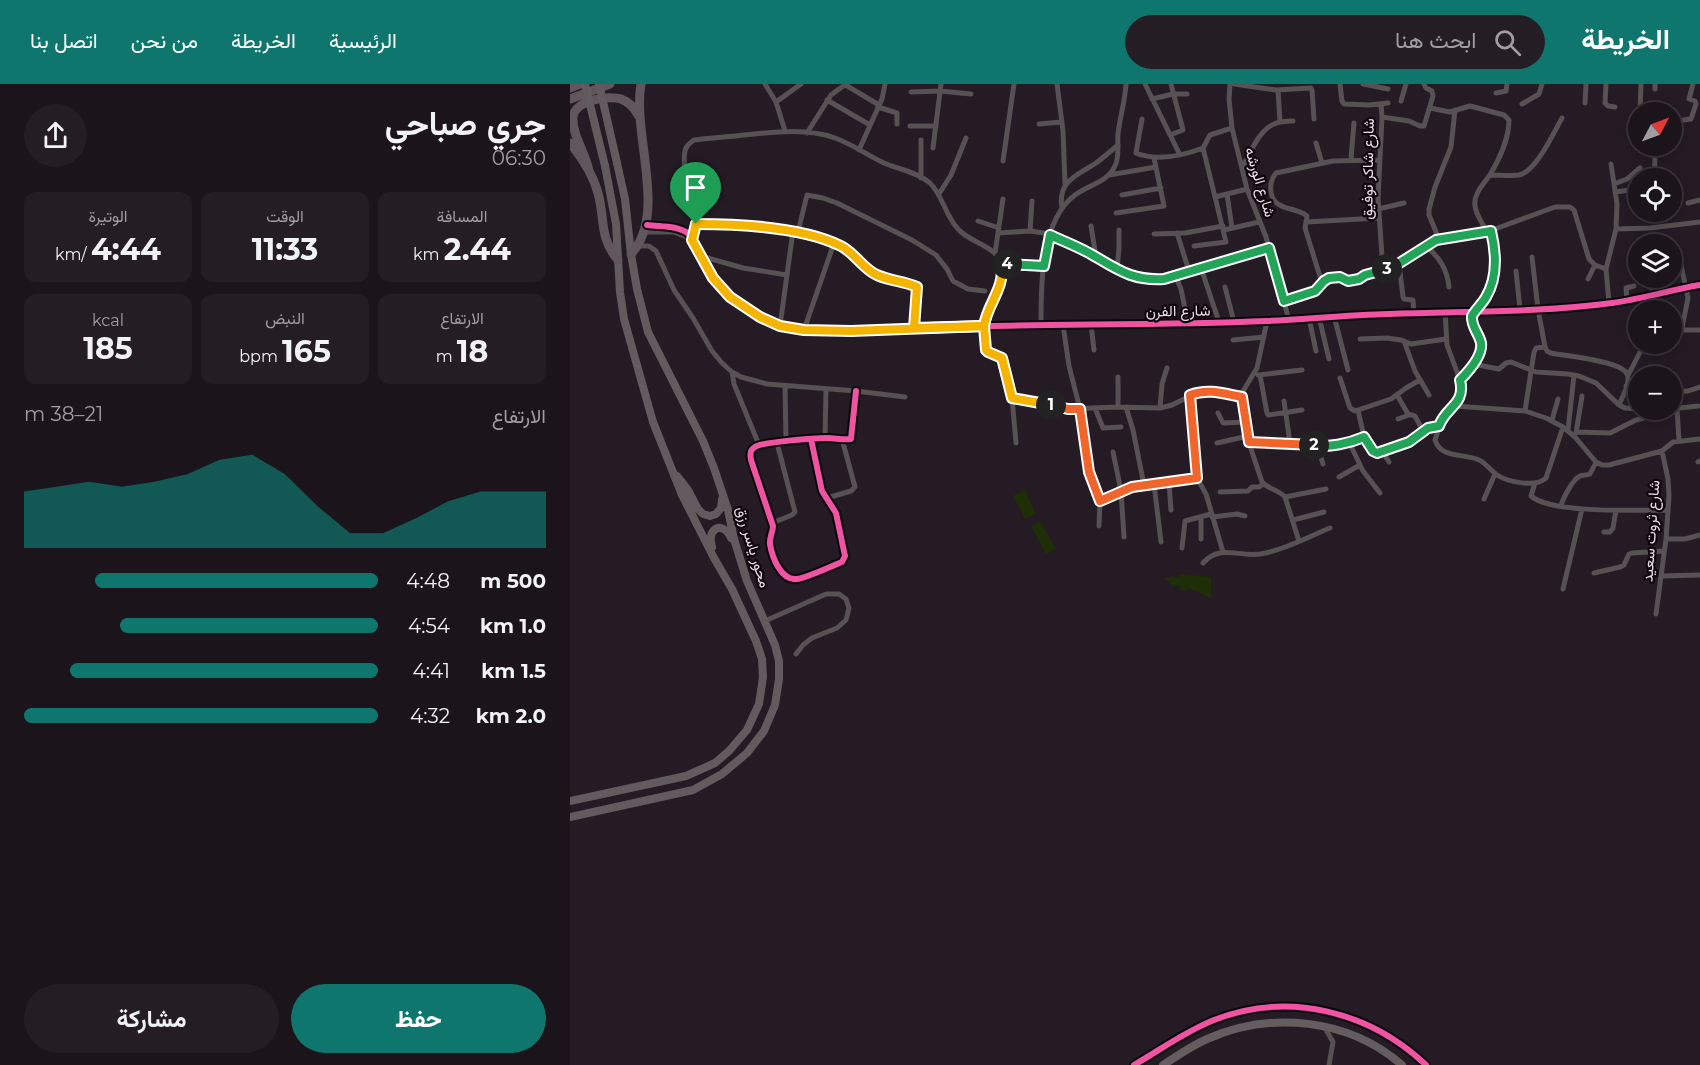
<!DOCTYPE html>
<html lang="ar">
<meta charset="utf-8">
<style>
:root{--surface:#1b141b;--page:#241d24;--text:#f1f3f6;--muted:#a09ea3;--line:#39333a;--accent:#0f766e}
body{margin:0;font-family:Montserrat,Vazirmatn,sans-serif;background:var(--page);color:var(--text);direction:rtl;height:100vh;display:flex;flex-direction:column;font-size:22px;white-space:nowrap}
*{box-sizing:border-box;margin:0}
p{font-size:20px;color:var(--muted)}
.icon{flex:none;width:33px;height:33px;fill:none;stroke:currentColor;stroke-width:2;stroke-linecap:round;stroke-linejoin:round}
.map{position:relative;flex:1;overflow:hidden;direction:ltr}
.sheet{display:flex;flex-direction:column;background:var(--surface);width:570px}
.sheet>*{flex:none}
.needle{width:39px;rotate:49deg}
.controls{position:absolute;left:1058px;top:18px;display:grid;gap:12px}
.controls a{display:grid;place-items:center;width:54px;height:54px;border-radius:50%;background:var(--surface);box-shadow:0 3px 15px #0003,0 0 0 2px var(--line);font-size:30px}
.pin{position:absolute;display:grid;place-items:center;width:51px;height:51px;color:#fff;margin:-62px -26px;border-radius:50% 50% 50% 0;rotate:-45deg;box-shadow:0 0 6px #0007}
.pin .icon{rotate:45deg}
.km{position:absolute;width:30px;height:30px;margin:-15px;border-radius:50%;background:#222;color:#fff;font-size:16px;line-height:30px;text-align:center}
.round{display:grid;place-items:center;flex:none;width:63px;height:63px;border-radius:32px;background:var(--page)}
.headline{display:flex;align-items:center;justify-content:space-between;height:102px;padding:0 24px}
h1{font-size:33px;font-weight:700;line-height:45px}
.figures{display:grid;grid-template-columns:repeat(3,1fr);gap:9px;height:102px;padding:6px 24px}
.figures div{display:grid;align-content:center;border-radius:12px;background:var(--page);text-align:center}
.figures b{font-size:30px;font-weight:700}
.figures small{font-size:16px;font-weight:400}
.figures p{font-size:16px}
.chart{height:168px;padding:12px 24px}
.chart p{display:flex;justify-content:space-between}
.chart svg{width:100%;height:108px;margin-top:6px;fill:var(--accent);opacity:.7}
.action{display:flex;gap:12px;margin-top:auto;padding:12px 24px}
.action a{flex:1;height:69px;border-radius:36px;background:var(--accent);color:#fff;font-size:24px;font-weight:700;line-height:69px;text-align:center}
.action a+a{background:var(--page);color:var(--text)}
ul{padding:0 24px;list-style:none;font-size:20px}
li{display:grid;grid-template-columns:96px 72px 1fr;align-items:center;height:45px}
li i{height:15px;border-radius:8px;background:var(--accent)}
header{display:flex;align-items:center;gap:36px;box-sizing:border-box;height:84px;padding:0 30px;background:var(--accent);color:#fff}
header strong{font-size:28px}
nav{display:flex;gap:33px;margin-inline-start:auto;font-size:21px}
.search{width:420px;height:54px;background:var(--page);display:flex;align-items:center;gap:15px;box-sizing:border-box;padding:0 21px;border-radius:33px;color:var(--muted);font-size:22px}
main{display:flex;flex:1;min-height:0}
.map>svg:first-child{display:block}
.green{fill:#1e2f07}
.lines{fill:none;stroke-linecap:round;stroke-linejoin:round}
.street{stroke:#565153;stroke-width:5}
.secondary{stroke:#635d5f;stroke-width:8}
.primary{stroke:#625b5e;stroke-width:8}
.highway{stroke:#60565b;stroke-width:9}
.primary-bridge{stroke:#625b5e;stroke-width:8}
.cycleway-casing{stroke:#0d060c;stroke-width:10}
.cycleway{stroke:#f153a3;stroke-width:6}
.split-1-casing{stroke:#fff;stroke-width:12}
.split-2-casing{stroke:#fff;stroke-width:12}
.split-3-casing{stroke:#fff;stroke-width:12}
.split-4-casing{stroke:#fff;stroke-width:12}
.split-5-casing{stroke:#fff;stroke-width:12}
.split-1{stroke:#f5b400;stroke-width:8}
.split-2{stroke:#f0652b;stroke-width:8}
.split-3{stroke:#22a559;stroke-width:8}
.split-4{stroke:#22a559;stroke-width:8}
.split-5{stroke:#f5b400;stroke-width:8}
.labels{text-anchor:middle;stroke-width:4.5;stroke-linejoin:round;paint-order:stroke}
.street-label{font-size:15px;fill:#e9dde8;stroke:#0d060c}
</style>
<header>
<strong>الخريطة</strong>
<div class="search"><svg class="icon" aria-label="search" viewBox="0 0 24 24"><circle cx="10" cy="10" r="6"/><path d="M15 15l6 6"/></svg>ابحث هنا</div>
<nav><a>الرئيسية</a><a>الخريطة</a><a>من نحن</a><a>اتصل بنا</a></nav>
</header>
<main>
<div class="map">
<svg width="1130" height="981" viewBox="0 0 1130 981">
<rect width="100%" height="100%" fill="#241b24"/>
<!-- green -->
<path class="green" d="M455,406L466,430L455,435L443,412Z
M470,437L486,465L476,470L461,442Z
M610,490L641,493V514L618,504L616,507L611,506L608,501L603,503L600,500L599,497L595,496L597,493L600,494L601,492L609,494Z"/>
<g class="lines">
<!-- street -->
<path class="street" d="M195,0L206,18L215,47
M274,0L309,21
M487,0L493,47L495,100
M575,0L610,71
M660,0L659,15L662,44L677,105L696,153L719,236
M664,0L706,6L741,4L742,6L744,35
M770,0L772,17L774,20L799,21L818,19
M793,0L818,5
M1036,0L1035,19L1038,22L1045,23
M1085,5V0
M708,6L710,38
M341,8L370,7L401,10
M926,9L936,7L937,0
M582,15L603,10H617
M257,16L300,41
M831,17L836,0
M206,18L231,0
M1015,19L1016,0
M811,20L812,33L808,115L813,186
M952,20L969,10L972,0
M308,23L327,29V40
M860,24L880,28L900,22L934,31L939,36C939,53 930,74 921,89C915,99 903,109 905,122C906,131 913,140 917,148
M1070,28L1071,0
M812,33L839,37L850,42H854L863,12L862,7L856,4L854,0
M572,35L566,69C588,78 612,72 633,64L640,51L662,44
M1113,36L1121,35L1126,20L1125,17L1119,15L1123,0
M469,40L492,38
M340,42H366
M237,49L261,11L276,0
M600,51L613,46L601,0
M746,59L752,79
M363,64L371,0
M289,66L312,15L315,0
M781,75L784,39
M433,77L444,0
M672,84C680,70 688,47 704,40C710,37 717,37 723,37
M539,91L586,83
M920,91C930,91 940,92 949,91C966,88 984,48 992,34
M351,94V56
M1083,94C1087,84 1082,71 1088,62
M1044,100L1057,95L1070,84
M1045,108L1068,105
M369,110L381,91L396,54
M657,110L662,144
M552,111L591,104
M645,113L677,105
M1118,119L1130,116
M492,124C487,97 508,91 526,79C534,73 541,67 548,61
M808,125L834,119
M546,129L594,122L584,74
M408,137L429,144
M736,138L809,134
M126,140C168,140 233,143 271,162C285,169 293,185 307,191C320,197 335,197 347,203L344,244
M77,141C91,143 107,141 119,150C138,190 165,228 209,242C225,246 241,246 257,246C310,248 363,243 416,242C510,240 604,241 697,237C738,235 778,231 819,230C893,227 968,229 1042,219C1072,215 1100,206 1130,201
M521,142L526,173
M1046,145L1080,144L1130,138
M654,146L689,138
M460,147L462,117
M75,148H104L119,154
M228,148L237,111L253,114L267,119L342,156L366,171L377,185L383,197L398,205L415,207
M428,149L460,147L474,149L516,167L558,191L582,196L594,195L699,164
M607,149L619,187
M584,150L615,149L653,142
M869,155L859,131V125L865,103L881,63L885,26
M122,157C125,149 127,141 126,133C123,115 111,84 115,67C116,61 120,59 124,56C141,54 158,53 174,51C204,48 236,44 265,54C282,60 297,71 314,79C328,85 347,88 360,99C372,110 375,131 388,145C401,160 426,160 432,182C436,199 422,213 417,228C413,237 414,246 415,255C415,258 415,262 416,264C418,272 429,270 433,277L442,314L446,359
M68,162H79L86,167L104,206L123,234L142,267L152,279L162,288L171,293L197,300L286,307L335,313
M624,162L656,158L633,64
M856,162C870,174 877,185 879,203
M425,169L433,115
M131,172L173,184L217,191
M962,173L968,225L975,263L977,267L981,269C995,272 1052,277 1057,290C1061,299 1052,313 1049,321
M431,180H460L474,182
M829,180L833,213L834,215L843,216L844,229
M1111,181L1118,214L1112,244L1114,246H1130
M547,186L549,164V146
M946,187L950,225
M633,190L649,238
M605,191L611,205L618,239
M1081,194L1080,195L1083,212
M1097,194L1099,208
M1018,195L1025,181
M752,199L735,144L737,132C726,122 704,128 701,108C700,101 702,94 706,89L763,77L809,76
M655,203L664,238
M1057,216L1056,204L1064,202
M713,217L745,207L754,197L759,194L770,193L778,197L789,195L795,191L813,186L829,180L866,156L917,148L985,123H1000L1004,126L1019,175L1025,181L1036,185
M1039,219L1036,185L1046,145L1047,120L1041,80
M875,227L877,261L890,296L892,308L888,318L872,335L865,356C871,375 894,369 909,376C916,379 921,387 927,391C938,398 966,404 976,394L993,343
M764,232L778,286
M749,233L759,275
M739,234L746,267
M697,237L687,284L672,309L679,359L692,398C698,405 709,406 715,413L729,457
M521,240L524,266
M471,241C471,202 470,137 505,111C518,101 538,98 545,82C550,71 547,61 548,50C550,33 555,17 556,0
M493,241L499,282L510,325L519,388L530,417L529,442
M210,242L223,147
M1101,245L1112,244
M234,246L264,159
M790,255L817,254L831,256L841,260L876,255
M663,256L694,253
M834,257L845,287L859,311
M903,284C905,278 911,268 911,260C910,250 901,243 902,232C906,225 912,220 916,213C928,193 926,168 921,147
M162,288L164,300L189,361
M688,291L732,286
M690,291L697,329L698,331L732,326
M1058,291L1062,284L1074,260
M548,293V323
M770,294L780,324L785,327L821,315L836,304L850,296
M890,296L908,281L929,285L936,279L941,278L966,288L998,290L1009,292L1026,299L1049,321L1055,324L1068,325
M215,302L216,358
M1056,302L1068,304
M1101,308L1118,307L1130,303
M620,311L627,394L636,410L653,468
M827,311L838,330L845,332L853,347
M442,314H451L498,325L548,323L590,324L602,321L628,308L635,307L672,313
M714,317L720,359
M885,322L955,327L976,334L993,343L1005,353L1026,378L1032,381H1039L1092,367L1103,358L1130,355
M556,323L563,346L574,401
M525,324L533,344L551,343
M590,324L592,300L597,284
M1101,325L1128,322
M788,326L794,353L805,368H810L839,358L858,344L869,342
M1107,326L1109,356
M955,327L964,268L966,264L975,263
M648,329L653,339L676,338
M828,335L839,331
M982,336L988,315
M998,346L1004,291
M1006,348L1040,349L1066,336L1074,334
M1006,349L1012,312
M255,354L256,305
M241,355L252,407L266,429L275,472L272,478C262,482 236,494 227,495C211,497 202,473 200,460C199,454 203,448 203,442L181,376C180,370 180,366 185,363C192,358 245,354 257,354C265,354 273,356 281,355L286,307
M779,358L793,387L810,409
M647,359L678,352
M679,359L740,360L751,362L779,358L794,353
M747,361L753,380
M812,367L819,378
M543,368L551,407L554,453
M1128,378L1130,377
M769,393L790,381
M599,399L601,426
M965,399L961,412C982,430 1068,426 1098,426
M584,400L591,458
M650,408L678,407L682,403H689L693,400
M715,413L756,405
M257,414L281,407L285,403L272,355
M914,415L925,390
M530,417L563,403L627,394
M991,422C993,414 1003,395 1010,392C1013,391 1017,391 1020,390L1026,378
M642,433L667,430L675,432
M723,436L754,428
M202,439L222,431L225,428L207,359
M1034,448H1040L1043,444L1046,426
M631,455V433
M1096,455H1115L1130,451
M612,464L615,437L641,430
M633,479C650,460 667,473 690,470C714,466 738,453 760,444
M1024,489L1050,483L1054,481L1059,470L1062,469L1094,467
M1091,492L1130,491
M993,505L1012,425
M1086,530L1096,455L1099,412L1098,395L1092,367
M195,537L256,510H269L276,515L279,524L276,536L267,544L242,554L233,561L226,570
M755,944L763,958L759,981"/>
<!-- secondary -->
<path class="secondary" d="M564,981C590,966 616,947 644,936C718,907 799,927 856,981
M593,981C607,972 621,962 637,955C701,927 778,934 832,981"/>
<!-- primary -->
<path class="primary" d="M107,392L118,406L128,425L133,430L140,432L146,430L151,424L152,415
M142,463C136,444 153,436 161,454
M0,717L116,692L145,679L159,667L177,646L189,620L193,593L192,575L186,557L162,505L144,474L112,411L83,338L54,235L50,208L46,140L35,82
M0,733L123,706L152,690L177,669L194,647L205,621L209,595V577L205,561L177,497L164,455L158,426L144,384L133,357L78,248L67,205L61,170L55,115L47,79"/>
<!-- highway -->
<path class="highway" d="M0,4L10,0
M0,15L40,0
M0,59C12,74 23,90 28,109C35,134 29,154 48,176
M19,87C16,69 2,52 3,33C5,16 39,11 51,15C59,18 64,23 68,31
M61,170C98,130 62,51 71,0"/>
<!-- primary-bridge -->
<path class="primary-bridge" d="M15,0L35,82
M29,0L47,79"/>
<defs>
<path id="cycleway" d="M77,141C91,143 107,141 119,150C138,190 165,228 209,242C225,246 241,246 257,246C310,248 363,243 416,242C510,240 604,241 697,237C738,235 778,231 819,230C893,227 968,229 1042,219C1072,215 1100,206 1130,201
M241,355L252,407L266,429L275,472L272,478C262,482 236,494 227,495C211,497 202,473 200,460C199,454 203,448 203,442L181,376C180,370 180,366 185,363C192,358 245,354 257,354C265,354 273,356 281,355L286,307
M564,981C590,966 616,947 644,936C718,907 799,927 856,981"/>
</defs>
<!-- cycleway casing -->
<use href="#cycleway" class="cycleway-casing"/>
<!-- cycleway -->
<use href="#cycleway" class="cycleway"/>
</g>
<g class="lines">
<defs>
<path id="split-1" d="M126,140L122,156L143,194L160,213L190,233L210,242L234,246L281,247L414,242L416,266L418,268L432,274L442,314L481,321"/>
<path id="split-2" d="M481,321L498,325H510L519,388L530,417L562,403L627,394L620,311C638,304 655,310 672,313L679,358L744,361"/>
<path id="split-3" d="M744,361C759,364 780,359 794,353L803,367L807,369L839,358L858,344L869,342C876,322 896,321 890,296C898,288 913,272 911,259C909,249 901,243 902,232C906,225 912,220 916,213C928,193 926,168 921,147L866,156L828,180L817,185"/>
<path id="split-4" d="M437,180L474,182L480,151C493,157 506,162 519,169C546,184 560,197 594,195L699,164L714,217L745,207L754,197L759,194L770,193L778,197L789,195L795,191L817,185"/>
<path id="split-5" d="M126,140C169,140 233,143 271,162C285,169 293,185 307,191C320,197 334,197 347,203L344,244L414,242C417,220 436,203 431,180H437"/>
</defs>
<!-- split-1 casing -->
<use href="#split-1" class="split-1-casing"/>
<!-- split-2 casing -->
<use href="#split-2" class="split-2-casing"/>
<!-- split-3 casing -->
<use href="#split-3" class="split-3-casing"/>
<!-- split-4 casing -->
<use href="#split-4" class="split-4-casing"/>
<!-- split-5 casing -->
<use href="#split-5" class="split-5-casing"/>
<!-- split-1 -->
<use href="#split-1" class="split-1"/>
<!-- split-2 -->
<use href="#split-2" class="split-2"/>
<!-- split-3 -->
<use href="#split-3" class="split-3"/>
<!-- split-4 -->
<use href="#split-4" class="split-4"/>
<!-- split-5 -->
<use href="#split-5" class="split-5"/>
</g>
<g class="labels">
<!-- street labels -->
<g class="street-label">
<text transform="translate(798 85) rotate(-89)" y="5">شارع شاكر توفيق</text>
<text transform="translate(690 98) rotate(73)" y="5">شارع الورشه</text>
<text transform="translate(608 227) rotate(-1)" y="5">شارع الفرن</text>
<text transform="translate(1081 447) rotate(-86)" y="5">شارع ثروت سعيد</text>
<text transform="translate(183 463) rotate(73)" y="5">محور ياسر رزق</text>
</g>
</g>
</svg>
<div class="controls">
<a><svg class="needle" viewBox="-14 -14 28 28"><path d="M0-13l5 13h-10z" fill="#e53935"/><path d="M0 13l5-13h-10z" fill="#a09ea3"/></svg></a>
<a><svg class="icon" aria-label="locate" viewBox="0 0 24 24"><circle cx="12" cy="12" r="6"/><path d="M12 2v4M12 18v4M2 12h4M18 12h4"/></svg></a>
<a><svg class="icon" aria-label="layers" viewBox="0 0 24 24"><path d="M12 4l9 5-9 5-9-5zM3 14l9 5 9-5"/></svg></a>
<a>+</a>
<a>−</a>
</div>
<div class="pin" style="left:126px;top:140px;background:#1e9e55"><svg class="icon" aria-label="arrive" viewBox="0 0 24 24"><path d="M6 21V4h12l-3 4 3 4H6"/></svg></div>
<b class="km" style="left:481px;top:321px">1</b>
<b class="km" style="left:744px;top:361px">2</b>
<b class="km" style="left:817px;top:185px">3</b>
<b class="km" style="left:437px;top:180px">4</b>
</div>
<section class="sheet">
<div class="headline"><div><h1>جري صباحي</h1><p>06:30</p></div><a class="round"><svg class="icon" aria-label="share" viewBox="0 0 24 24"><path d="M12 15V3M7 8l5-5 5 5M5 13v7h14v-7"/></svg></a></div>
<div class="figures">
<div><p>المسافة</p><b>2.44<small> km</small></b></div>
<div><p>الوقت</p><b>11:33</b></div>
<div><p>الوتيرة</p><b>4:44<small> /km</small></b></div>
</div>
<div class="figures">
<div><p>الارتفاع</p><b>18<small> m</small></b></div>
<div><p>النبض</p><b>165<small> bpm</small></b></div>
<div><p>kcal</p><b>185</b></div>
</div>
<div class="chart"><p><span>الارتفاع</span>21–38 m</p>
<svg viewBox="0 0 160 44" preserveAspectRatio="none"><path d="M0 44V21L10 19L20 17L30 19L40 17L50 14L60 8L70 6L80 14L90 27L100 38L110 38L120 32L130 25L140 21L150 21L160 21V44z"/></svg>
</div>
<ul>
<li><b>500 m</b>4:48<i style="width:80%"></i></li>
<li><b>1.0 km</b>4:54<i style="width:73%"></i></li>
<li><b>1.5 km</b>4:41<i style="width:87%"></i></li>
<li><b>2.0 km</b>4:32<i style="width:100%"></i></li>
</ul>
<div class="action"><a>حفظ</a><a>مشاركة</a></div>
</section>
</main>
